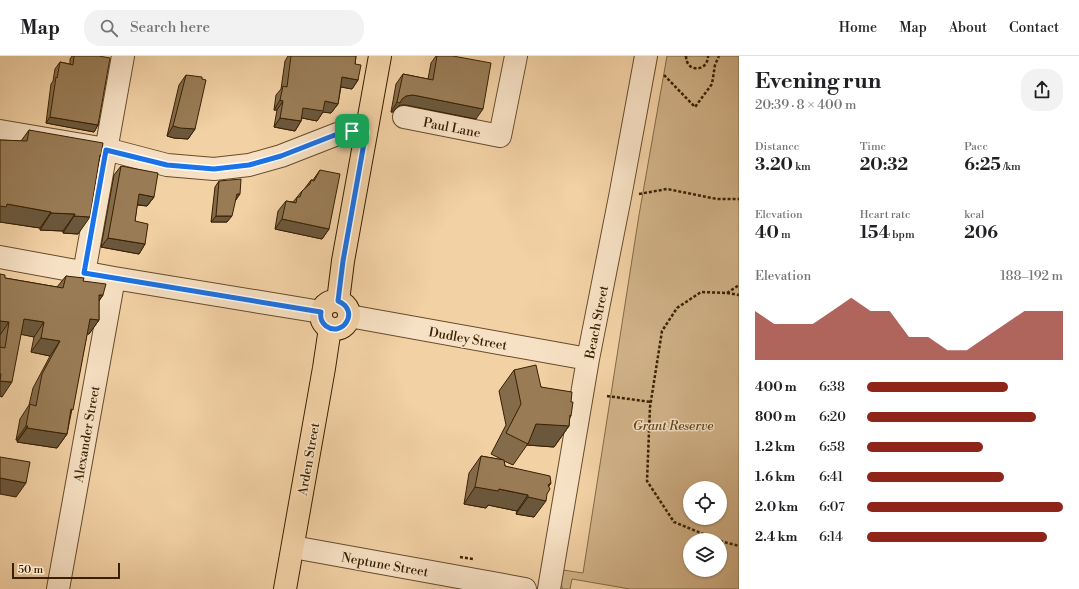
<!DOCTYPE html>
<meta charset="utf-8">
<style>
:root{--surface:#fff;--page:#f2f2f2;--text:#202124;--muted:#757577;--line:#e0e0e0;--accent:#8f2418}
body{margin:0;font-family:"Libre Bodoni",serif;background:var(--page);color:var(--text);height:100vh;display:flex;flex-direction:column;font-size:15px;white-space:nowrap}
*{box-sizing:border-box;margin:0}
p{font-size:13px;color:var(--muted)}
.icon{flex:none;width:22px;height:22px;fill:none;stroke:currentColor;stroke-width:2;stroke-linecap:round;stroke-linejoin:round}
.map{position:relative;flex:1;overflow:hidden}
.panel{display:flex;flex-direction:column;background:var(--surface);width:340px}
.panel>*{flex:none}
.buttons{position:absolute;left:683px;top:425px;display:grid;gap:8px}
.buttons a{display:grid;place-items:center;width:44px;height:44px;border-radius:50%;background:var(--surface);box-shadow:0 1px 3px #0004;font-size:20px}
.scale{position:absolute;left:12px;bottom:10px;width:108px;box-sizing:border-box;padding-left:4px;border:2px solid #382001;border-top:0;font-size:11px;line-height:14px;white-space:nowrap;color:#382001;-webkit-text-stroke:3px #f7e1c4;paint-order:stroke}
.pin{position:absolute;display:grid;place-items:center;width:34px;height:34px;color:#fff;margin:-17px;border-radius:8px;box-shadow:0 2px 6px #0006}
.round{display:grid;place-items:center;flex:none;width:42px;height:42px;border-radius:16px;background:var(--page)}
.head{display:flex;align-items:center;justify-content:space-between;height:68px;padding:0 16px}
h1{font-size:22px;font-weight:700;line-height:30px}
.metrics{display:grid;grid-template-columns:repeat(3,1fr);gap:6px;height:68px;padding:4px 16px}
.metrics div{display:grid;align-content:center}
.metrics b{font-size:17px;font-weight:700}
.metrics small{font-size:11px;font-weight:400}
.metrics p{font-size:11px}
.chart{height:112px;padding:8px 16px}
.chart p{display:flex;justify-content:space-between}
.chart svg{width:100%;height:72px;margin-top:4px;fill:var(--accent);opacity:.7}
ul{padding:0 16px;list-style:none;font-size:13px}
li{display:grid;grid-template-columns:64px 48px 1fr;align-items:center;height:30px}
li i{height:10px;border-radius:5px;background:var(--accent)}
header{display:flex;align-items:center;gap:24px;box-sizing:border-box;height:56px;padding:0 20px;background:var(--surface);border-bottom:1px solid var(--line)}
header strong{font-size:19px}
nav{display:flex;gap:22px;margin-inline-start:auto;font-size:14px}
.search{width:280px;height:36px;background:var(--page);display:flex;align-items:center;gap:10px;box-sizing:border-box;padding:0 14px;border-radius:16px;color:var(--muted);font-size:15px}
main{display:flex;flex:1;min-height:0}
.map>svg:first-child{display:block}
.green{fill:#d2b389;stroke:#856a45;fill-rule:evenodd}
.lines{fill:none;stroke-linecap:round;stroke-linejoin:round}
.minor-casing{stroke:#664c2a;stroke-width:24}
.major-casing{stroke:#382001;stroke-width:24}
.path{stroke:#382001;stroke-width:2.5;stroke-dasharray:3 2;stroke-linecap:butt}
.minor{stroke:#f7e1c4;stroke-width:22}
.major{stroke:#f2d1a5;stroke-width:22}
.wall{fill:#846b4a;stroke:#382001}
.shaded-wall{fill:#6b573c;stroke:#382001}
.building{fill:#997c56;stroke:#382001}
.route-casing{stroke:#fff;stroke-width:8}
.route{stroke:#1a73e8;stroke-width:5}
.labels{text-anchor:middle;stroke-width:3;stroke-linejoin:round;paint-order:stroke}
.street-label{font-size:13px;fill:#382001;stroke:#f7e1c4}
.park-label{font-size:13px;font-style:italic;fill:#5e4523;stroke:#f7e1c4}
</style>
<header>
<strong>Map</strong>
<div class="search"><svg class="icon" aria-label="search" viewBox="0 0 24 24"><circle cx="10" cy="10" r="6"/><path d="M15 15l6 6"/></svg>Search here</div>
<nav><a>Home</a><a>Map</a><a>About</a><a>Contact</a></nav>
</header>
<main>
<div class="map">
<svg width="739" height="533" viewBox="0 0 739 533">
<rect width="100%" height="100%" fill="#f2d1a5"/>
<filter id="stains"><feTurbulence type="fractalNoise" baseFrequency=".005" numOctaves="4"/><feColorMatrix values="0 0 0 0 .2 0 0 0 0 .09 0 0 0 0 .02 0 0 0 .5 -.17"/></filter>
<radialGradient id="worn" r=".72"><stop offset=".6" stop-color="#630" stop-opacity="0"/><stop offset="1" stop-color="#630" stop-opacity=".3"/></radialGradient>
<!-- green -->
<path class="green" d="M667,0H739V533H630L572,523L570,533H562L561,524L563,514L583,517L639,159ZM690,432H720V462H690ZM690,484H720V514H690Z"/>
<g class="lines">
<defs>
<path id="minor" d="M404,61L500,80L516,0
M0,75L106,93L167,109L214,113L249,109L281,100L340,77L352,75L366,76
M0,201L114,222L321,256
M84,217L123,0
M349,260L588,303
M293,491L525,533
M58,533L114,222
M549,533L588,303L620,141L646,0"/>
<path id="major" d="M321 259a14 14 0 1 1 28 0a14 14 0 1 1-28 0Z
M338,245L343,205L380,0
M285,533L324,312L330,272"/>
</defs>
<!-- minor casing -->
<use href="#minor" class="minor-casing"/>
<!-- major casing -->
<use href="#major" class="major-casing"/>
<!-- path -->
<path class="path" d="M686,0C686,17 708,16 708,0
M664,19L695,51L712,28L715,9L719,0
M639,138L667,133L717,143H739
M727,237L739,239
M607,340L651,346
M718,484L674,466L647,425L650,351L662,275L677,252L701,236L727,237L739,229
M720,485L739,490
M460,501L473,503"/>
<!-- minor -->
<use href="#minor" class="minor"/>
<!-- major -->
<use href="#major" class="major"/>
</g>
<!-- wall -->
<path class="wall" d="M72,0H99L98,69L94,76L46,67L51,28L53,25L55,13L60,6L70,8V3Z
M288,0H356L355,8L358,24L352,33L341,31L338,48L331,57L323,56L317,65L302,62L301,65L295,75L274,71L277,54H274L276,39L281,33L285,5Z
M436,0H453L476,63L406,49H400L396,52L393,56H391L396,28L403,18L428,23L431,7Z
M186,19L195,73L188,83L174,82L167,80L179,29Z
M29,74L101,99L100,101L78,178L63,177V175L40,174V172L0,166V84L21,85Z
M121,110L154,141L147,150L137,149L135,165L145,188L139,198L101,191L114,119Z
M320,114L329,173L322,183L275,173L278,155L286,145L293,146L302,135L305,132L311,124H313Z
M219,125L236,144H235L227,166H211L215,131Z
M0,218L5,222L57,231L66,220L83,225L103,239L99,245V264L89,278H87L67,378L57,392L17,386L18,384H16L20,363L29,349L33,332L50,300L31,296L34,281L21,278L2,341L0,340Z
M514,314L541,331L571,346L569,370L554,391L527,389L513,409L504,405L505,410L551,427L549,430L534,461L516,458L517,455L488,449L486,452L464,448L469,417L481,400L503,404L491,398L506,369L499,335Z"/>
<!-- shaded-wall -->
<path class="shaded-wall" d="M342,21L358,24L352,33L336,30Z
M413,39L483,53L476,63L406,49H400L396,52L393,56H391L397,46L406,40Z
M280,44L283,45L277,54H274Z
M325,45L338,48L331,57L323,56L317,65L297,61L303,52Z
M50,61L98,69L94,76L46,67Z
M280,62L301,65L295,75L274,71Z
M173,70L195,73L188,83L174,82L167,80Z
M139,138L154,141L147,150L133,148Z
M237,138H240L236,144H232Z
M7,148L51,156L40,172L0,166V150Z
M51,157L75,158L63,175L40,174Z
M74,160L90,161L78,178L63,177Z
M216,160H232L227,166H211Z
M282,163L329,173L322,183L275,173Z
M108,182L145,188L139,198L101,191Z
M99,239H103L93,253Z
M24,263L44,266L34,281L14,277Z
M90,263L99,264L89,278L80,277Z
M0,265L9,266L0,279Z
M41,282L60,285L50,300L31,296Z
M0,325L12,326L2,341L0,340Z
M570,359L571,360L564,369L569,370L554,391L527,389L536,368Z
M26,370H28L18,384H16Z
M27,372L67,378L57,392L17,386Z
M0,422L26,427L16,441L0,438Z
M551,427L539,443L546,445L534,461L516,458L528,441L548,429Z
M475,431L499,433L528,439L517,455L488,449L486,452L464,448Z"/>
<!-- building -->
<path class="building" d="M74,0H99L110,2L98,69L50,61L56,21L57,22L60,6L73,9Z
M291,0H356L355,8L361,9L358,24L342,21L338,48L325,45L323,55L303,52L301,65L280,62L283,45L280,44L283,30L287,31Z
M437,0H453L491,7L483,53L413,39L406,40L402,43L400,47L397,46L403,18L433,24Z
M186,19L202,21V23L206,24L195,73L180,72L173,70Z
M29,74L103,87L101,99H100L90,161L74,160L75,158L51,157V156L7,148L6,151L0,150V84L27,85Z
M121,110L158,117L154,141L139,138L135,165L148,168L145,188L108,182Z
M320,114L340,118L329,173L282,163L286,145L296,147L297,141H300L302,135L310,128L311,124L314,125Z
M241,123L240,138H237L232,160H216L219,125Z
M0,218L5,219V222L63,232L66,220L84,222L83,225L106,228L103,239H99V264L90,263L73,354L71,353L67,378L27,372L28,370H26L30,348L36,350L42,318L60,285L41,282L44,266L24,263L12,326L0,325L1,318H0V291L5,292L9,266L0,265Z
M536,309L541,331L572,336L571,346H573L571,360L570,359L569,370L536,368L528,388L506,377L521,348L514,314Z
M481,400L504,404L505,410L550,420L551,427L548,429L550,433L547,438L546,445L528,441V439L499,433L498,435L475,431Z
M0,401L30,406L26,427L0,422Z"/>
<g class="lines">
<defs>
<path id="route" d="M352,75L366,76L343,205L338,245C361,255 342,282 326,270C321,266 320,261 321,256L84,217L106,94L167,109L214,113L249,109L281,100L340,77Z"/>
</defs>
<!-- route casing -->
<use href="#route" class="route-casing"/>
<!-- route -->
<use href="#route" class="route"/>
</g>
<g class="labels">
<!-- street labels -->
<g class="street-label">
<text transform="translate(452 71) rotate(11)" y="5">Paul Lane</text>
<text transform="translate(596 266) rotate(-79)" y="5">Beach Street</text>
<text transform="translate(468 282) rotate(10)" y="5">Dudley Street</text>
<text transform="translate(86 378) rotate(-80)" y="5">Alexander Street</text>
<text transform="translate(308 403) rotate(-80)" y="5">Arden Street</text>
<text transform="translate(385 508) rotate(10)" y="5">Neptune Street</text>
</g>
<!-- park labels -->
<g class="park-label">
<text x="673" y="374">Grant Reserve</text>
</g>
</g>
<rect width="100%" height="100%" filter="url(#stains)"/>
<rect width="100%" height="100%" fill="url(#worn)"/>
</svg>
<div class="buttons">
<a><svg class="icon" aria-label="locate" viewBox="0 0 24 24"><circle cx="12" cy="12" r="6"/><path d="M12 2v4M12 18v4M2 12h4M18 12h4"/></svg></a>
<a><svg class="icon" aria-label="layers" viewBox="0 0 24 24"><path d="M12 4l9 5-9 5-9-5zM3 14l9 5 9-5"/></svg></a>
</div>
<div class="scale">50 m</div>
<div class="pin" style="left:352px;top:75px;background:#1e9e55"><svg class="icon" aria-label="arrive" viewBox="0 0 24 24"><path d="M6 21V4h12l-3 4 3 4H6"/></svg></div>
</div>
<section class="panel">
<div class="head"><div><h1>Evening run</h1><p>20:39 · 8 × 400 m</p></div><a class="round"><svg class="icon" aria-label="share" viewBox="0 0 24 24"><path d="M12 15V3M7 8l5-5 5 5M5 13v7h14v-7"/></svg></a></div>
<div class="metrics">
<div><p>Distance</p><b>3.20<small> km</small></b></div>
<div><p>Time</p><b>20:32</b></div>
<div><p>Pace</p><b>6:25<small> /km</small></b></div>
</div>
<div class="metrics">
<div><p>Elevation</p><b>40<small> m</small></b></div>
<div><p>Heart rate</p><b>154<small> bpm</small></b></div>
<div><p>kcal</p><b>206</b></div>
</div>
<div class="chart"><p><span>Elevation</span>188–192 m</p>
<svg viewBox="0 0 160 44" preserveAspectRatio="none"><path d="M0 44V14L10 22L20 22L30 22L40 14L50 6L60 14L70 14L80 30L90 30L100 38L110 38L120 30L130 22L140 14L150 14L160 14V44z"/></svg>
</div>
<ul>
<li><b>400 m</b>6:38<i style="width:72%"></i></li>
<li><b>800 m</b>6:20<i style="width:86%"></i></li>
<li><b>1.2 km</b>6:58<i style="width:59%"></i></li>
<li><b>1.6 km</b>6:41<i style="width:70%"></i></li>
<li><b>2.0 km</b>6:07<i style="width:100%"></i></li>
<li><b>2.4 km</b>6:14<i style="width:92%"></i></li>
</ul>
</section>
</main>
